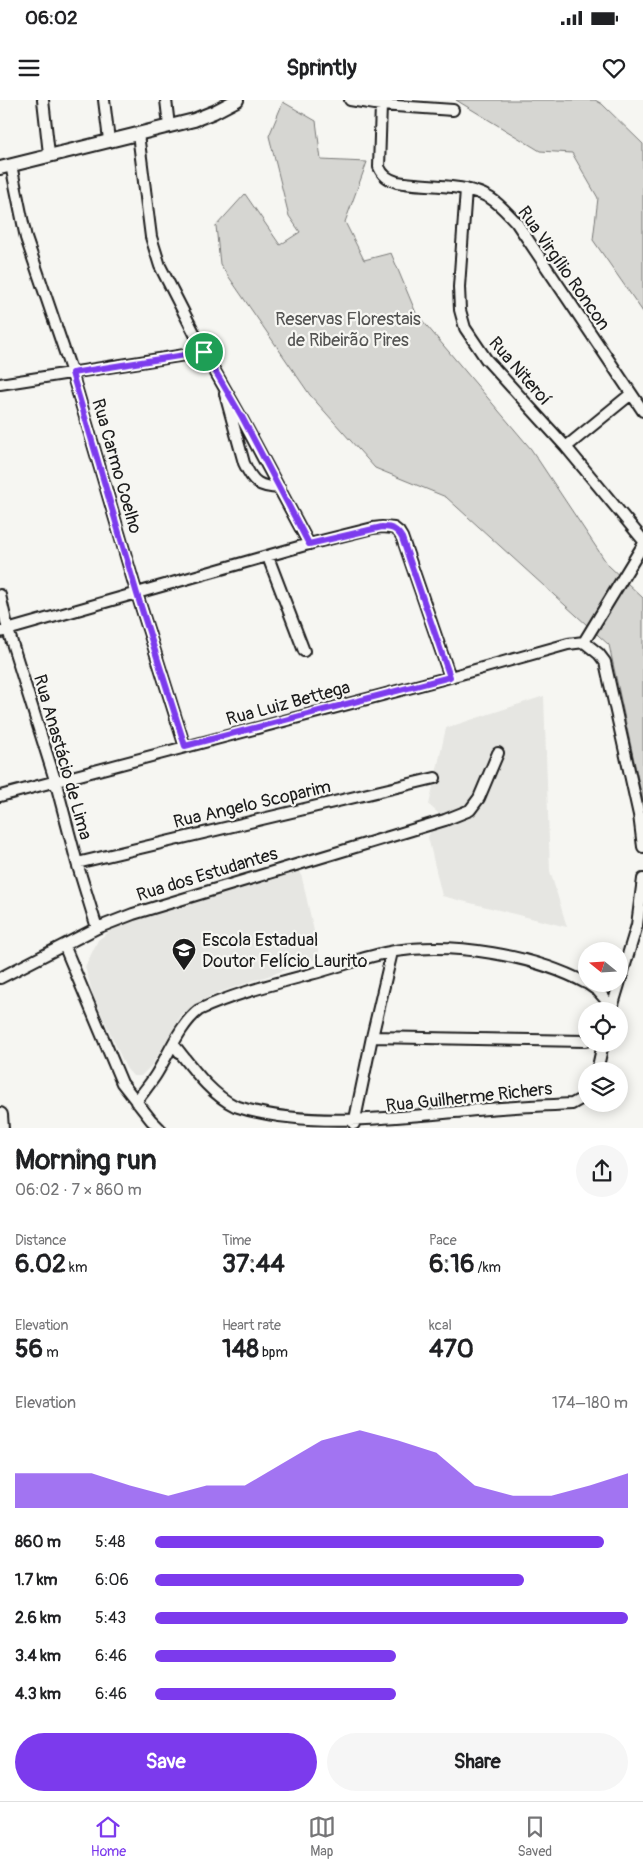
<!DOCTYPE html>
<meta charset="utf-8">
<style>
:root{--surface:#fff;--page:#f6f6f6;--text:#202124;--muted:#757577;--line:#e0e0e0;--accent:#7c3aed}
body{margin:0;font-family:Pangolin,sans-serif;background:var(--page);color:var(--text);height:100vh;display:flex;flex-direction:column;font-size:19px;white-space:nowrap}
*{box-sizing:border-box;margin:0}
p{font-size:16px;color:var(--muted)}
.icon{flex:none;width:28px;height:28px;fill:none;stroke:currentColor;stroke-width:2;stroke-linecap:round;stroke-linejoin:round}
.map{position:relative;height:1028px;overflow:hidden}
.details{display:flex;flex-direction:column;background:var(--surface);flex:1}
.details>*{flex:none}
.needle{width:32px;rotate:288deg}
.buttons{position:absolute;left:578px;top:842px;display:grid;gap:10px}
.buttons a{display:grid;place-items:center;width:50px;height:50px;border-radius:50%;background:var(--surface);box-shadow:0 2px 12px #0003;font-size:25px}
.pin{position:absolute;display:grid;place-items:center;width:42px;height:42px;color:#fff;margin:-21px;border:2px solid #fff;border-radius:50%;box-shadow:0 1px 5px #0007}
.round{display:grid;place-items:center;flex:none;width:52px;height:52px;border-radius:26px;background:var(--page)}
.summary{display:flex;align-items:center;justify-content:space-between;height:85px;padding:0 15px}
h1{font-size:28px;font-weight:700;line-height:38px}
.metrics{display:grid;grid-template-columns:repeat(3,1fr);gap:8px;height:85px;padding:5px 15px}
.metrics div{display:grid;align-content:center}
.metrics b{font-size:25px;font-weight:700}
.metrics small{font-size:14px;font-weight:400}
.metrics p{font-size:14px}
.chart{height:140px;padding:10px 15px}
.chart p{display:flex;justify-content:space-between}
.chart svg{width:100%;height:90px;margin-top:5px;fill:var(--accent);opacity:.7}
.primary-button{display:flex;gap:10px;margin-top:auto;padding:10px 15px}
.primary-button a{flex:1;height:58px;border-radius:30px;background:var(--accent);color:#fff;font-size:20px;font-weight:700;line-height:58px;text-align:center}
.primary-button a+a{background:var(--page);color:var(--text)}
ul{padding:0 15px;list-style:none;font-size:16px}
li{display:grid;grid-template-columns:80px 60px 1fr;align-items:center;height:38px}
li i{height:12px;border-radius:6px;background:var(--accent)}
.status{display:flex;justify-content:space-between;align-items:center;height:35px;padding:0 25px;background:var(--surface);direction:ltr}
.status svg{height:14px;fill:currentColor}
header{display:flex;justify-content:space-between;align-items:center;height:65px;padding:0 15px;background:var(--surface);font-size:22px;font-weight:700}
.tab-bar{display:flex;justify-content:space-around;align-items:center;height:70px;border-top:1px solid var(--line);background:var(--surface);font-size:14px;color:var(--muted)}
.tab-bar a{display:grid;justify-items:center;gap:2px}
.tab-bar .active{color:var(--accent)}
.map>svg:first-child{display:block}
.built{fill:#e6e6e2}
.green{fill:#d6d6d2;stroke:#797977}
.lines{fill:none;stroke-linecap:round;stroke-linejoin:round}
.minor-casing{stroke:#1c1c1c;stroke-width:14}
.tertiary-casing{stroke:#1c1c1c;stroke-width:16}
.secondary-casing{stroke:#1c1c1c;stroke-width:18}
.minor{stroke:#f6f6f2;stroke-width:10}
.tertiary{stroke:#f6f6f2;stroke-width:12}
.secondary{stroke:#f6f6f2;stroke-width:14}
.route-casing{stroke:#fff;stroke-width:10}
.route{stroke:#7c3aed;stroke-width:6}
.labels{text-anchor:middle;stroke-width:4.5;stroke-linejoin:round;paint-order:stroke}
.street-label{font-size:18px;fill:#1c1c1c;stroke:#f6f6f2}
.park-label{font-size:18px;fill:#545453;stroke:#f6f6f2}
.poi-label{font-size:18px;fill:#1c1c1c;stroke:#f6f6f2;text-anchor:start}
</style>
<div class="status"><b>06:02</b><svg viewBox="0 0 49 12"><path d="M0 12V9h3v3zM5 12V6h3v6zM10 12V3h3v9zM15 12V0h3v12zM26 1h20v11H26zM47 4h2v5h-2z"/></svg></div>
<header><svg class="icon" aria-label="menu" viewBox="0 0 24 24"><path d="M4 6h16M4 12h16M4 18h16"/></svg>Sprintly<svg class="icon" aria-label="heart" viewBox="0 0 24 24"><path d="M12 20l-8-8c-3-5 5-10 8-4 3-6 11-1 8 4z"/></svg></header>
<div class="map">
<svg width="643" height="1029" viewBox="0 0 643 1029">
<rect width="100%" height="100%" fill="#f6f6f2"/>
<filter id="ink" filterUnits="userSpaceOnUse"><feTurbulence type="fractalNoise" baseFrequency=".02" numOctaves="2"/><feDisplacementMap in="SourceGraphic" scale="10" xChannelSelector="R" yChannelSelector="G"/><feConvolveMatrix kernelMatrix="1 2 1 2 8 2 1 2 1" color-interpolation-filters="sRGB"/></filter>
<g filter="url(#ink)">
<!-- built -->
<path class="built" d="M544,596L550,771L567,827L442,796L428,737L439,714L429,705L446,628Z
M300,769L320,858L212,895L182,914L152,965L141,976H133L126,968L93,895L85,867L98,840L121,823Z"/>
<!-- green -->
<path class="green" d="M456,0H595L602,4L643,44V212L593,140L598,98L572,53L540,51Z
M283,2L316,21L321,60L367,62L345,122L364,160L391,153L416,213L531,349L608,465L643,498V702L609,545L446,397L375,368L310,295L220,164L216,126L245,94L280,145L300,132L289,116L269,36Z"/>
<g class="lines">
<defs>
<path id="minor" d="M43,0L49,54
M104,0L109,40
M166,0L169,26
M350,0L381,5L453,10
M381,5L379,67C383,76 388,79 397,82C425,87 465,83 490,98C500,104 508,114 516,122L643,311
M138,34L151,137L160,166L204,252L241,317L309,444
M11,65L26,138L72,273L137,494L185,647
M466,89L459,187L460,210L465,228L486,259L566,347L643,440
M0,284L204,252
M225,294L244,363C253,383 259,387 280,388
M566,347L631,294
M268,457L304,551
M0,495L8,530L55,680L77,763L97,828
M0,532L309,444L373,428L382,427L394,428L399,432L402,437L450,577
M584,542L599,554L605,562L639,715L643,747
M584,542L643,445
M0,696L450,577L568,544L584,542
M77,763L435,678
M64,845L122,983L151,1020L160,1029
M0,878L97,828L133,814L445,720L470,710L479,698L498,653
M588,884L598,891L612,907
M611,911L637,825L643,779
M372,937L586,941
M174,945C191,966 210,994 235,1006C304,1029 392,1018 466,1011C501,1007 536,1006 572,1004L586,996
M597,971L603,944
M136,1002C143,992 151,983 157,973C169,953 181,923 199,910C233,894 274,884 311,874C338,867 366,856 395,851C454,842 533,855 586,883
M354,1024L372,937L392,852"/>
<path id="tertiary" d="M0,68L194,20L214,12L237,0"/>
<path id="secondary" d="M0,1015L1,1029"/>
</defs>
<!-- minor casing -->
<use href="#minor" class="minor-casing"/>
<!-- tertiary casing -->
<use href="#tertiary" class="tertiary-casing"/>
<!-- secondary casing -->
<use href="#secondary" class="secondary-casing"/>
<!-- minor -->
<use href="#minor" class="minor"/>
<!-- tertiary -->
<use href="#tertiary" class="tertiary"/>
<!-- secondary -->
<use href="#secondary" class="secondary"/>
</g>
</g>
<g class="lines" filter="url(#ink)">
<defs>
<path id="route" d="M204,252L242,317L309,444L382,427C392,427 397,429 402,438L450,577L185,646L137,494L72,273Z"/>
</defs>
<!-- route casing -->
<use href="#route" class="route-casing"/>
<!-- route -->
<use href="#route" class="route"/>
</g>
<!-- icons -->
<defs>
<symbol id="school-pin" viewBox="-11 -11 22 30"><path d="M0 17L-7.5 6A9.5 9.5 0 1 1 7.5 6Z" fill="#1c1c1c" stroke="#f6f6f2"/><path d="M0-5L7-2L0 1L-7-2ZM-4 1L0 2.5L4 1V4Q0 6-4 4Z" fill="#fff"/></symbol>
</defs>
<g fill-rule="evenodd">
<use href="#school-pin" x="170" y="836" width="28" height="38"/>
</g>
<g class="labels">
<!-- street labels -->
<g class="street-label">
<text transform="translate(564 168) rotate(55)" y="6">Rua Virgílio Roncon</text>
<text transform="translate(520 271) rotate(49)" y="6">Rua Niteroí</text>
<text transform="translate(117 366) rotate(74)" y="6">Rua Carmo Coelho</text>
<text transform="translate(288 603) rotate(-15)" y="6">Rua Luiz Bettega</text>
<text transform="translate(63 657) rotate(74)" y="6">Rua Anastácio de Lima</text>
<text transform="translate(252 704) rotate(-13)" y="6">Rua Angelo Scoparim</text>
<text transform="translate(207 774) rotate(-17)" y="6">Rua dos Estudantes</text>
<text transform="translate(469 997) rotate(-6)" y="6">Rua Guilherme Richers</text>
</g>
<!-- park labels -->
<g class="park-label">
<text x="348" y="225">Reservas Florestais<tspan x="348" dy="21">de Ribeirão Pires</tspan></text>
</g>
<!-- poi labels -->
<g class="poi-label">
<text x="202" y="846">Escola Estadual<tspan x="202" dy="21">Doutor Felício Laurito</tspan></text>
</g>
</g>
</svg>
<div class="buttons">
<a><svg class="needle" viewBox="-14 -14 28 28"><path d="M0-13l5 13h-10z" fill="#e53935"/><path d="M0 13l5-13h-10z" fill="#757577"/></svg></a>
<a><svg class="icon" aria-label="locate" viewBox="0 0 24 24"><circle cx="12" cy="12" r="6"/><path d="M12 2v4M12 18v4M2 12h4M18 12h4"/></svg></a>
<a><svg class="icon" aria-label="layers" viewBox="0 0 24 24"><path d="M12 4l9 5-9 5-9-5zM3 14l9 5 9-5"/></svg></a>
</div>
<div class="pin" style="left:204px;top:252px;background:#1e9e55"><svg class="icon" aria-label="arrive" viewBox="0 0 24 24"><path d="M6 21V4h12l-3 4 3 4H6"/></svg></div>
</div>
<section class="details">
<div class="summary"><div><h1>Morning run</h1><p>06:02 · 7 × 860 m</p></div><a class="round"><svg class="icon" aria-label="share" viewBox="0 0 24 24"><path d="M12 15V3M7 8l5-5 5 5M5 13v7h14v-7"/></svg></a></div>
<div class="metrics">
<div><p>Distance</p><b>6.02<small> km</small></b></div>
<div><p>Time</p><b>37:44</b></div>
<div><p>Pace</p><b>6:16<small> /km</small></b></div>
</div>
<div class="metrics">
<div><p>Elevation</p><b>56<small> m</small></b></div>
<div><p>Heart rate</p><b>148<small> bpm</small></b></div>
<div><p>kcal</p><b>470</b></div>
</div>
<div class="chart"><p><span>Elevation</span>174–180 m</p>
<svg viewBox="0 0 160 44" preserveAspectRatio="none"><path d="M0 44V27L10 27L20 27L30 33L40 38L50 33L60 33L70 22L80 11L90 6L100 11L110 17L120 33L130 38L140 38L150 33L160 27V44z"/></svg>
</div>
<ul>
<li><b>860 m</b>5:48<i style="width:95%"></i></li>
<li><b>1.7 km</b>6:06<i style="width:78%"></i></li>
<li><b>2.6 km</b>5:43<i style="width:100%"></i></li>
<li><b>3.4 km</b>6:46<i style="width:51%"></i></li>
<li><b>4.3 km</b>6:46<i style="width:51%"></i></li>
</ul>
<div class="primary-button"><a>Save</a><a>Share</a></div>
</section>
<nav class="tab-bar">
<a class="active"><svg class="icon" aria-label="home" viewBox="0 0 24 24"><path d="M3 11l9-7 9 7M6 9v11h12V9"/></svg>Home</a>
<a><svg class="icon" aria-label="map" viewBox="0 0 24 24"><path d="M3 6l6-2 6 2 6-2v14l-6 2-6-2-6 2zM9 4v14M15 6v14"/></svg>Map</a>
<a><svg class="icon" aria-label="saved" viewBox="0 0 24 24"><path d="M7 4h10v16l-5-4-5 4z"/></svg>Saved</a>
</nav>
